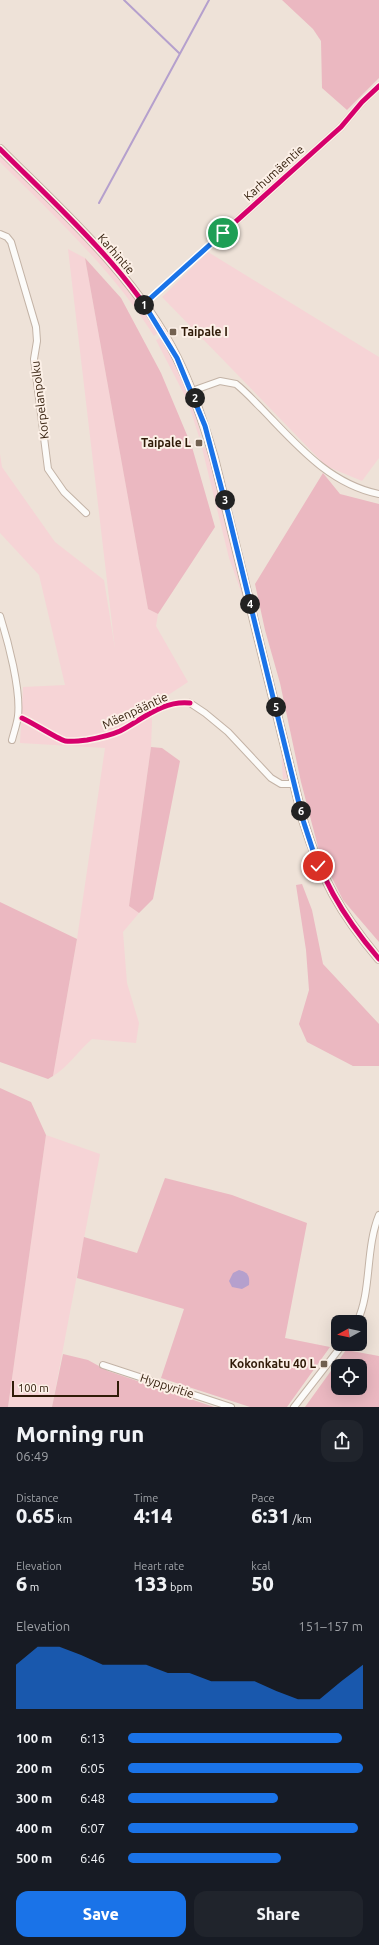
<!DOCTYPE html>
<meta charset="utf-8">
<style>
:root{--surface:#171b24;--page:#20242c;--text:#f1f3f6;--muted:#9ea1a6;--accent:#1a73e8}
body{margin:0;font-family:Ubuntu,sans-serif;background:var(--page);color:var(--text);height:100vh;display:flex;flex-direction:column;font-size:15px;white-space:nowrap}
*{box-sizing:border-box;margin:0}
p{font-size:13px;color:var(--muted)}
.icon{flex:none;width:22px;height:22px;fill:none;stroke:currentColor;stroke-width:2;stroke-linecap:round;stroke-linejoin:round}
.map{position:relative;height:1407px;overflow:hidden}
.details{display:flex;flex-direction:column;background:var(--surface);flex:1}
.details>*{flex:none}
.needle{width:26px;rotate:262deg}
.tools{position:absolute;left:331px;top:1315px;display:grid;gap:8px}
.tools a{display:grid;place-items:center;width:36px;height:36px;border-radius:8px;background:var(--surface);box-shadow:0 4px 16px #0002;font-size:20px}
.scale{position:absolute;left:12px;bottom:10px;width:107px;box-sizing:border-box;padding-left:4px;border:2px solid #301b08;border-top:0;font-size:11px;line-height:14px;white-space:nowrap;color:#301b08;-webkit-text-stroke:3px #fcf0e7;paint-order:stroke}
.pin{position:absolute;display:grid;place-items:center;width:34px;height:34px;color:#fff;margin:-17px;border:2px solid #fff;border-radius:50%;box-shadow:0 1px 4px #0007}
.km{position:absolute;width:20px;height:20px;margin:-10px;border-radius:50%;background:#222;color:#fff;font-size:11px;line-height:20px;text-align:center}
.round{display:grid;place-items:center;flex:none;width:42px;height:42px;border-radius:12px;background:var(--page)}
.summary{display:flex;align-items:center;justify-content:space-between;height:68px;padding:0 16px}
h1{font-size:22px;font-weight:800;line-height:30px}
.figures{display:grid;grid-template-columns:repeat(3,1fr);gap:6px;height:68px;padding:4px 16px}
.figures div{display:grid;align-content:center}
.figures b{font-size:20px;font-weight:800}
.figures small{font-size:11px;font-weight:400}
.figures p{font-size:11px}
.chart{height:112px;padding:8px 16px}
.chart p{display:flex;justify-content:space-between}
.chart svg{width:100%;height:72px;margin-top:4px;fill:var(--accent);opacity:.7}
.primary-button{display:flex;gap:8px;margin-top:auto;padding:8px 16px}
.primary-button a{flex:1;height:46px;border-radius:12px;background:var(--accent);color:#fff;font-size:16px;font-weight:800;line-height:46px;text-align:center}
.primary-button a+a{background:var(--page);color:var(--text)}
ul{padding:0 16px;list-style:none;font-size:13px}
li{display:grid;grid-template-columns:64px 48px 1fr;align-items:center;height:30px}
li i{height:10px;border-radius:5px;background:var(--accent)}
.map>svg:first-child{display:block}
.green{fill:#f6d4d6}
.forest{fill:#ebb8c1;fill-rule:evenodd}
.water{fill:#b5a0cd}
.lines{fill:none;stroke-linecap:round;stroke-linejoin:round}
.stream{stroke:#b5a0cd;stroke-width:2}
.street-casing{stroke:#c3b3a6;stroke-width:8}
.secondary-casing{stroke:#c3b3a6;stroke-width:10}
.street{stroke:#fcfbf9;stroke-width:6}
.secondary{stroke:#f7f4f1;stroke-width:8}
.cycleway-casing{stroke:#fcf0e7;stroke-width:8}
.cycleway{stroke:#d6006c;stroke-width:5}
.route-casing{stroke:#fff;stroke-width:8}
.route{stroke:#1a73e8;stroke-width:5}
.poi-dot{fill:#726151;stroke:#fcf0e7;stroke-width:1.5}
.labels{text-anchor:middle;stroke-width:4;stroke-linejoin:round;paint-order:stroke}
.street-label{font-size:12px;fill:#301b08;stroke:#fcf0e7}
.poi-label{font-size:12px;font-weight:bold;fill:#301b08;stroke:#fcf0e7;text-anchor:end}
</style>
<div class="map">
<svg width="379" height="1407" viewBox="0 0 379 1407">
<rect width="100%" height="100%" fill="#eee2d8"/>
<!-- green -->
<path class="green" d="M0,154L109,265L133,294L159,332L154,336C112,269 55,217 0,162Z
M68,249L85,258L148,609L158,614L156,626L188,682L150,707L152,721L151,747L129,906L139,913L123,932L127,983L139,1023L136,1043L92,1039C79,1050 67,1068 53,1076L77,939L105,748L20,743L23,687L65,685L39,575L0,533V454L2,467L55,542L104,580L115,649Z
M208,252L379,357V458L362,481L326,466L162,297Z
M162,337L190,396L188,397L185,396L156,340Z
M190,404H193L201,436L199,437L189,405Z
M205,447L211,459L249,614L229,558L202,448Z
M282,750L289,777L283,780L281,751Z
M46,1135L100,1154L52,1407H8Z"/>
<!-- forest -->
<path class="forest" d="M282,0H379V78L347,110L322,88L321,41L313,29Z
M85,258L121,298L161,373L192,447L215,527L158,614L148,609Z
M323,473L340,494L379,504V942L343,900L325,864L318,847L301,782L280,683L265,630L255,584Z
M151,747L162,748L180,761L153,899L139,913L129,906Z
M302,884L312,910L323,964L379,1024V1066H353L307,1042L299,1024L309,990L306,950L296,885Z
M0,902L77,939L53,1076L48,1079L0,1062Z
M0,1088L31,1102L46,1135L8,1407H0Z
M165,1178L232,1195L307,1223L285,1338L330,1347L287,1407H250L161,1378L184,1309L77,1278L84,1237L137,1253Z
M346,1350L379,1356V1407H305ZM338,1366H360V1388H338Z
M63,1354L88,1360L108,1371L214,1407H52Z"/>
<!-- water -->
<path class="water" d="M239,1270C248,1272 250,1276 249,1285L242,1289L232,1287L229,1281L233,1273Z"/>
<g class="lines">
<!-- stream -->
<path class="stream" d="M124,0L179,53
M99,203L209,0"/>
<defs>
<path id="street" d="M0,234L7,237L11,242L36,327L37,341L34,359L48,469L64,492L86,513
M144,304L341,127L362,102L379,86
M192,391L220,381L236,384C245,391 254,401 262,409C296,444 329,484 379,494
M0,616C8,641 21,690 18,716C17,724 14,732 12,740
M190,703L205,713L228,732L271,778L281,784H294
M357,1322C372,1291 365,1249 379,1215
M103,1365L231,1407
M294,1407L343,1344"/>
<path id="secondary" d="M0,149C64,213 136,276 177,358C193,390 204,424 214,458L303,820C321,878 340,913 379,959"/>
</defs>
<!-- street casing -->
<use href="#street" class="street-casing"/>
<!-- secondary casing -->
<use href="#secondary" class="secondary-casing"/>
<!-- street -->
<use href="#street" class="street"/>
<!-- secondary -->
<use href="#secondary" class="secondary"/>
<defs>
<path id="cycleway" d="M0,149C64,213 136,276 177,358C193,390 204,424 214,458L303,820C321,878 340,913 379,959
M144,304L341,127L362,102L379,86
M22,718C33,723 56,738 65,741C72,742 80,741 87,740C98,738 109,736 120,731C143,719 163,700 190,703"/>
</defs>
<!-- cycleway casing -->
<use href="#cycleway" class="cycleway-casing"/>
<!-- cycleway -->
<use href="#cycleway" class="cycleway"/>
</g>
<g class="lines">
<defs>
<path id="route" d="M223,233L144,304L177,358L205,426L228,513L303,820L318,866"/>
</defs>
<!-- route casing -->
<use href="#route" class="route-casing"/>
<!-- route -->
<use href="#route" class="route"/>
</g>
<!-- markers -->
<g class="poi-dot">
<rect x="169" y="328" width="8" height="8" rx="2"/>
<rect x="195" y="439" width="8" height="8" rx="2"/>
<rect x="320" y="1360" width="8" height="8" rx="2"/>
</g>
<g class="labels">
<!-- street labels -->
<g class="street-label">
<text transform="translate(274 173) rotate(-42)" y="4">Karhumäentie</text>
<text transform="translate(116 254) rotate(49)" y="4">Karhintie</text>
<text transform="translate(40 400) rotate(-97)" y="4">Korpelanpolku</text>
<text transform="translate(135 711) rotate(-25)" y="4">Mäenpääntie</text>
<text transform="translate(167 1386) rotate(18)" y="4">Hyppyritie</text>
</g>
<!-- poi labels -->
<g class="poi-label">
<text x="181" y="336" text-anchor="start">Taipale I</text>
<text x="191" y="447">Taipale L</text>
<text x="316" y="1368">Kokonkatu 40 L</text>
</g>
</g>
</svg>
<div class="tools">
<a><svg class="needle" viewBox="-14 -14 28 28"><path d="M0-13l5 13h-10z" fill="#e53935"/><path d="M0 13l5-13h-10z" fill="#9ea1a6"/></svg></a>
<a><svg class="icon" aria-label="locate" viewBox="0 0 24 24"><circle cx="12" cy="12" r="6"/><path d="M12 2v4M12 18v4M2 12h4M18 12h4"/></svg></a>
</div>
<div class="scale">100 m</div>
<div class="pin" style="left:223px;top:233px;background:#1e9e55"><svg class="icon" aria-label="arrive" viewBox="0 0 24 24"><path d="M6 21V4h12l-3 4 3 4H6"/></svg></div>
<div class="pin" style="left:318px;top:866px;background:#d93025"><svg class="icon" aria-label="check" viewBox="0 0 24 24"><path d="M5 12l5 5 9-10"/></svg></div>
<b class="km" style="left:144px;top:305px">1</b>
<b class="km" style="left:195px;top:398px">2</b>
<b class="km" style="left:225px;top:500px">3</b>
<b class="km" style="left:250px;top:604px">4</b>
<b class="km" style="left:276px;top:707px">5</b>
<b class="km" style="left:301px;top:811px">6</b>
</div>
<section class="details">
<div class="summary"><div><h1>Morning run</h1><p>06:49</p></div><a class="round"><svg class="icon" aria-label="share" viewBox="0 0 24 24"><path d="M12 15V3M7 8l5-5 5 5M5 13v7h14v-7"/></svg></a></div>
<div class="figures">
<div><p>Distance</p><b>0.65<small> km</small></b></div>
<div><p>Time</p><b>4:14</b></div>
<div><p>Pace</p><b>6:31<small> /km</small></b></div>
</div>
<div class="figures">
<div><p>Elevation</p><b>6<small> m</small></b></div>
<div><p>Heart rate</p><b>133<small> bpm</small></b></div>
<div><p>kcal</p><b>50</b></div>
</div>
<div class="chart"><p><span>Elevation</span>151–157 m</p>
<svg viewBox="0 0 160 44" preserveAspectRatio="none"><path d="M0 44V17L10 6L20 6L30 11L40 17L50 17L60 17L70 22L80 22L90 27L100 27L110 27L120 33L130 38L140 38L150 27L160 17V44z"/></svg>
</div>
<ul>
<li><b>100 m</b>6:13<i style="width:91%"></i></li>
<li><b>200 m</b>6:05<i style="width:100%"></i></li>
<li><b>300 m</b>6:48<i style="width:64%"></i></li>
<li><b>400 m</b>6:07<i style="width:98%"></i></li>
<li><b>500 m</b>6:46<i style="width:65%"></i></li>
</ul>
<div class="primary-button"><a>Save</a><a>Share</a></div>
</section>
